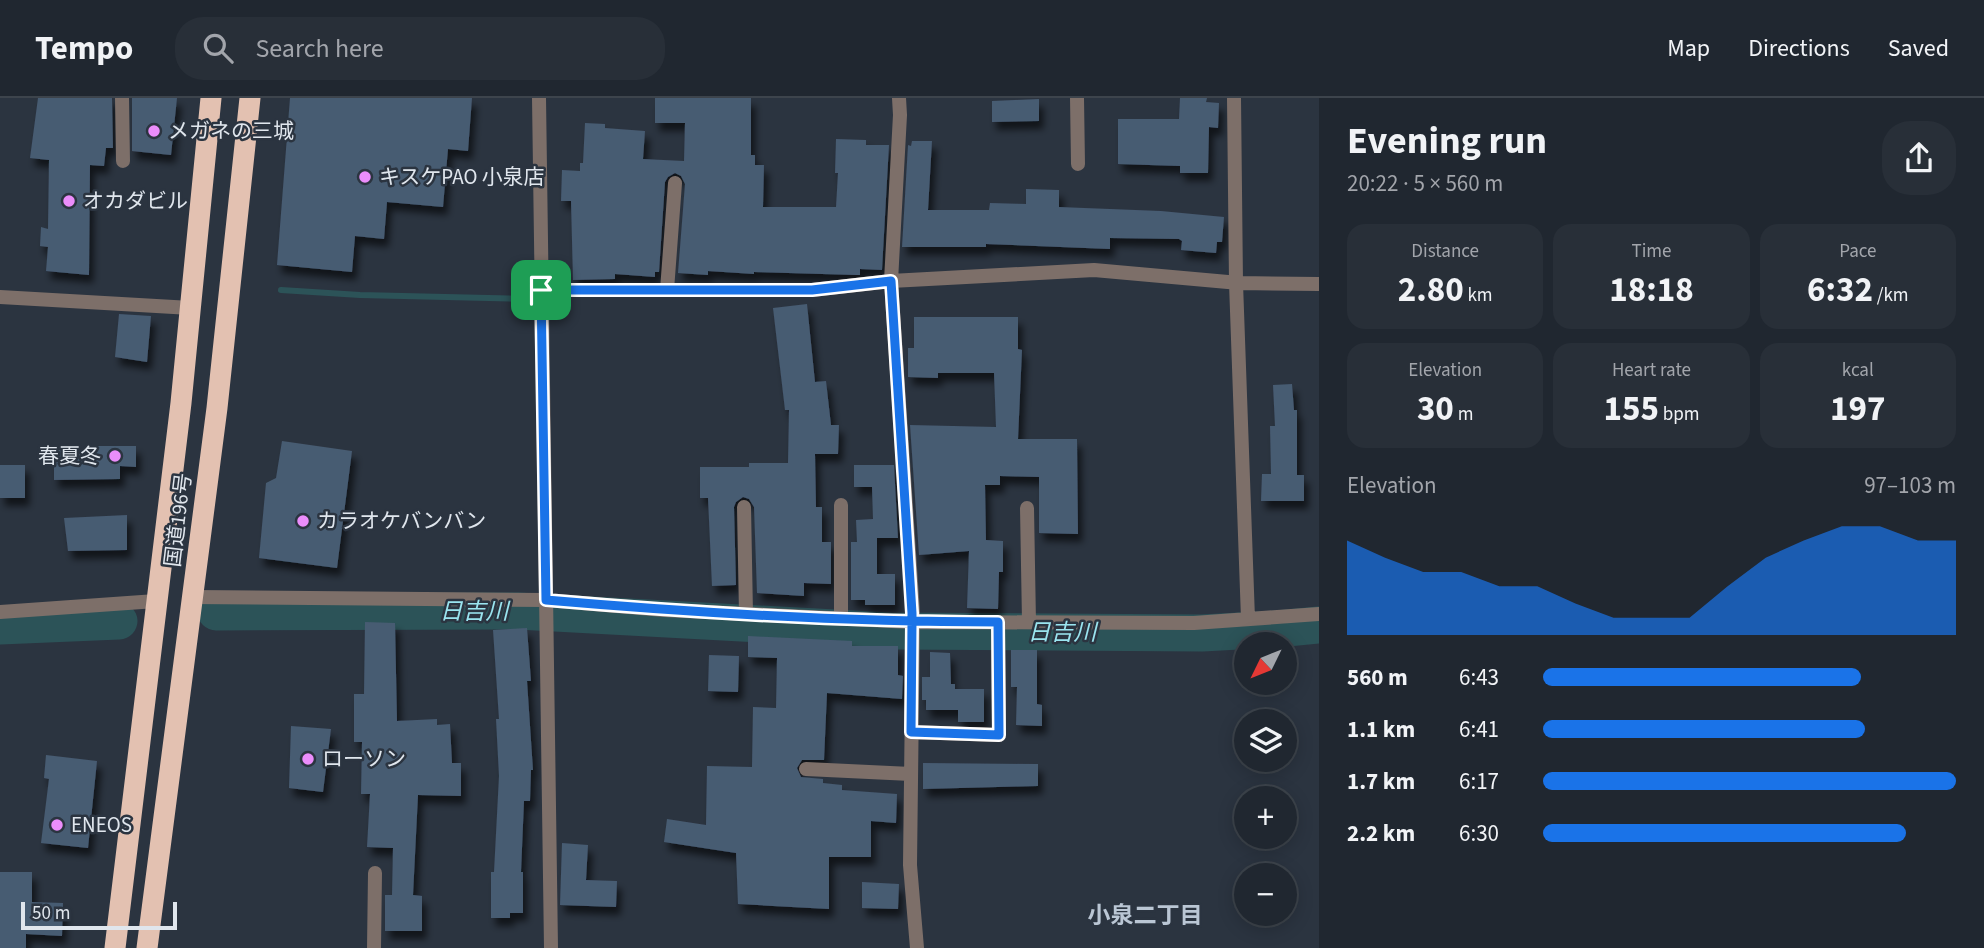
<!DOCTYPE html>
<meta charset="utf-8">
<style>
:root{--surface:#202730;--page:#282f38;--text:#f1f3f6;--muted:#a2a5ab;--line:#3d444c;--accent:#1a73e8}
body{margin:0;font-family:"Source Sans 3","Noto Sans JP",sans-serif;background:var(--page);color:var(--text);height:100vh;display:flex;flex-direction:column;font-size:26px;white-space:nowrap}
*{box-sizing:border-box;margin:0}
p{font-size:23px;color:var(--muted)}
.icon{flex:none;width:38px;height:38px;fill:none;stroke:currentColor;stroke-width:2;stroke-linecap:round;stroke-linejoin:round}
.map{position:relative;flex:1;overflow:hidden}
.panel{display:flex;flex-direction:column;background:var(--surface);width:665px}
.panel>*{flex:none}
.needle{width:46px;rotate:227deg}
.tools{position:absolute;left:1234px;top:534px;display:grid;gap:14px}
.tools a{display:grid;place-items:center;width:63px;height:63px;border-radius:50%;background:var(--surface);box-shadow:0 4px 18px #0003,0 0 0 2px var(--line);font-size:35px}
.scale{position:absolute;left:21px;bottom:18px;width:156px;box-sizing:border-box;padding-left:7px;border:4px solid #e0e6ed;border-top:0;font-size:19px;line-height:24px;white-space:nowrap;color:#e0e6ed;-webkit-text-stroke:5px #2b3440;paint-order:stroke}
.pin{position:absolute;display:grid;place-items:center;width:60px;height:60px;color:#fff;margin:-30px;border-radius:14px;box-shadow:0 4px 10px #0006}
.round{display:grid;place-items:center;flex:none;width:74px;height:74px;border-radius:28px;background:var(--page)}
.headline{display:flex;align-items:center;justify-content:space-between;height:119px;padding:0 28px}
h1{font-size:38px;font-weight:700;line-height:52px}
.stats{display:grid;grid-template-columns:repeat(3,1fr);gap:10px;height:119px;padding:7px 28px}
.stats div{display:grid;align-content:center;border-radius:18px;background:var(--page);text-align:center}
.stats b{font-size:35px;font-weight:700}
.stats small{font-size:19px;font-weight:400}
.stats p{font-size:19px}
.chart{height:196px;padding:14px 28px}
.chart p{display:flex;justify-content:space-between}
.chart svg{width:100%;height:126px;margin-top:7px;fill:var(--accent);opacity:.7}
ul{padding:0 28px;list-style:none;font-size:23px}
li{display:grid;grid-template-columns:112px 84px 1fr;align-items:center;height:52px}
li i{height:18px;border-radius:9px;background:var(--accent)}
header{display:flex;align-items:center;gap:42px;box-sizing:border-box;height:98px;padding:0 35px;background:var(--surface);border-bottom:2px solid var(--line)}
header strong{font-size:33px}
nav{display:flex;gap:38px;margin-inline-start:auto;font-size:24px}
.search{width:490px;height:63px;background:var(--page);display:flex;align-items:center;gap:18px;box-sizing:border-box;padding:0 24px;border-radius:28px;color:var(--muted);font-size:26px}
main{display:flex;flex:1;min-height:0}
.map>svg:first-child{display:block}
.water{fill:#2c5358}
.lines{fill:none;stroke-linecap:round;stroke-linejoin:round}
.stream{stroke:#2c5358;stroke-width:6}
.river{stroke:#2c5358;stroke-width:37}
.building{fill:#475b72;filter:url(#shadow)}
.street{stroke:#7d6f69;stroke-width:14}
.highway{stroke:#e3c1b1;stroke-width:21}
.route-casing{stroke:#fff;stroke-width:14}
.route{stroke:#1a73e8;stroke-width:9}
.poi-dot{fill:#eb8dfb;stroke:#2b3440;stroke-width:2.5}
.labels{text-anchor:middle;stroke-width:5;stroke-linejoin:round;paint-order:stroke}
.poi-label{font-size:21px;fill:#e0e6ed;stroke:#2b3440;text-anchor:start}
.street-label{font-size:21px;fill:#e0e6ed;stroke:#2b3440}
.water-label{font-size:23px;font-style:italic;fill:#9ae4ef;stroke:#2b3440}
.neighbourhood-label{font-size:23px;font-weight:bold;fill:#bac6d4;stroke:#2b3440}
</style>
<header>
<strong>Tempo</strong>
<div class="search"><svg class="icon" aria-label="search" viewBox="0 0 24 24"><circle cx="10" cy="10" r="6"/><path d="M15 15l6 6"/></svg>Search here</div>
<nav><a>Map</a><a>Directions</a><a>Saved</a></nav>
</header>
<main>
<div class="map">
<svg width="1319" height="850" viewBox="0 0 1319 850">
<defs>
<filter id="shadow"><feDropShadow dx="4.5" dy="8" stdDeviation="3.5" flood-color="#0009"/></filter>
</defs>
<rect width="100%" height="100%" fill="#2b3440"/>
<!-- water -->
<path class="water" d="M96,524L97,534L0,541V528Z"/>
<g class="lines">
<!-- stream -->
<path class="stream" d="M281,192L360,197L527,201"/>
<!-- river -->
<path class="river" d="M216,514L518,513L890,533L1202,535L1277,531L1319,527
M0,528L119,523"/>
</g>
<!-- building -->
<path class="building" d="M38,0H112L113,50H106L104,68L90,67L89,177L46,173L48,149L40,148L41,129L48,131L49,62L30,60Z
M132,0H177L171,57L132,53Z
M290,0H472L468,53L448,51L443,109L387,104L384,141L355,138L352,174L277,167Z
M655,0H751V57H755V67H764L763,109H836L838,75H835L836,41L866,42V47H889L882,172L860,171V177H856L754,174V176L708,173V177L678,175L685,86L681,78L675,75L668,79L665,84L659,174H655V179L615,176V181L573,182L571,103H561L562,72L580,73V65H583L585,25L605,26V30L645,33L643,61L684,63L685,25H655Z
M1180,0H1207L1206,4L1219,5L1218,30L1209,29L1208,75H1180V68L1118,66V21H1179Z
M1039,1V23L992,24V3Z
M912,43H932L928,112H989L990,105L1026,106V91L1059,92V109L1161,113L1224,119L1222,144H1217L1216,155L1181,152L1182,143L1179,141L1110,140V151L986,146V149H902L908,47L911,48Z
M807,206L815,284L826,283L831,327H839L838,356H815L816,409H822V444H831V486L804,485V498L757,495L754,409L749,401L743,399L736,404L734,409L736,487L712,488L708,400H700V369H749V365H788L789,312H785L773,210Z
M119,216L151,218L147,264L115,259Z
M914,219H1018V251L1022,252L1018,341H1077L1078,436L1039,435V379L1000,378V387H985L986,442L1003,443V474H999L998,511L967,510L969,453L919,457L910,327L996,329L994,275H938V280L908,279V250H914Z
M1292,286L1294,312H1297V377H1304V403H1261L1262,376H1271L1270,328H1275L1273,287Z
M282,343L352,353L337,470L259,460L266,385L276,380Z
M93,348H136V369L120,368V381L54,382V352L93,353Z
M0,367H25V400H0Z
M854,367H894L898,440H877V476H895V507H865V502H851V444H857L856,422L873,421L872,389H854Z
M127,417V452L68,453L64,420Z
M365,524L395,525L397,623L437,621V627L450,626L452,665H461V698L418,697L413,797L422,798V833H385V797H392L393,750L367,749L370,696H361L362,644H354V596H364Z
M527,530L531,583H527L533,672H531L530,703H524L521,774H523V815H510V820H491V774H494L499,678L496,621H499L493,532Z
M748,538L852,543V548H898V577L903,578L902,601L827,595L824,662H802L797,670L801,679L823,681V685L842,687V692L897,696L896,725L871,723V759H829V811L738,806L736,755L664,744L667,721L706,727L707,668L752,669L753,609L776,610L777,560L748,559Z
M1011,552H1037V606L1042,607V628L1016,627L1017,589H1011Z
M930,554L950,555L951,586H955V591H984V624H958V612H926V602H922V579H930Z
M709,557L739,558L738,594L708,593Z
M291,628L331,631L323,694L289,690Z
M46,657L97,663L88,750L41,745L49,681L44,680Z
M923,665L1038,666V688L923,691Z
M562,745L588,747L586,782L617,783L616,809L560,807Z
M0,774H32V804L63,805L62,838L26,836V850H0Z
M862,784L899,786L898,811L862,810Z"/>
<g class="lines">
<!-- street -->
<path class="street" d="M122,0L123,63
M539,0L551,850
M899,0L900,17L891,183L913,515L910,767L917,850
M1077,0L1078,66
M1234,0L1236,185L1248,521
M541,192H812L891,183L1094,172L1239,185L1319,186
M667,192L675,85
M0,199L191,210
M744,409L746,516
M1027,410L1029,524
M192,499L546,502L664,512L912,524L1194,525L1319,516
M0,514L156,503
M841,521V407
M911,634L999,637L998,524
M806,671L911,676
M374,850L375,775"/>
<!-- highway -->
<path class="highway" d="M115,850L181,305L211,0
M147,850L217,310L250,0"/>
</g>
<g class="lines">
<defs>
<path id="route" d="M541,192L546,502C696,515 847,524 998,524L999,637L911,634L912,524V515L891,183L812,192H541"/>
</defs>
<!-- route casing -->
<use href="#route" class="route-casing"/>
<!-- route -->
<use href="#route" class="route"/>
</g>
<!-- markers -->
<g class="poi-dot">
<circle cx="154" cy="33" r="7"/>
<circle cx="365" cy="79" r="7"/>
<circle cx="69" cy="103" r="7"/>
<circle cx="115" cy="358" r="7"/>
<circle cx="303" cy="423" r="7"/>
<circle cx="308" cy="661" r="7"/>
<circle cx="57" cy="727" r="7"/>
</g>
<g class="labels">
<!-- poi labels -->
<g class="poi-label">
<text x="168" y="40">メガネの三城</text>
<text x="379" y="86">キスケPAO 小泉店</text>
<text x="83" y="110">オカダビル</text>
<text x="101" y="365" text-anchor="end">春夏冬</text>
<text x="317" y="430">カラオケバンバン</text>
<text x="322" y="668">ローソン</text>
<text x="71" y="734">ENEOS</text>
</g>
<!-- street labels -->
<g class="street-label">
<text transform="translate(178 422) rotate(-83)" y="7">国道196号</text>
</g>
<!-- water labels -->
<g class="water-label">
<text x="474" y="521">日吉川</text>
<text x="1062" y="542">日吉川</text>
</g>
<!-- neighbourhood labels -->
<g class="neighbourhood-label">
<text x="1145" y="825">小泉二丁目</text>
</g>
</g>
</svg>
<div class="tools">
<a><svg class="needle" viewBox="-14 -14 28 28"><path d="M0-13l5 13h-10z" fill="#e53935"/><path d="M0 13l5-13h-10z" fill="#a2a5ab"/></svg></a>
<a><svg class="icon" aria-label="layers" viewBox="0 0 24 24"><path d="M12 4l9 5-9 5-9-5zM3 14l9 5 9-5"/></svg></a>
<a>+</a>
<a>−</a>
</div>
<div class="scale">50 m</div>
<div class="pin" style="left:541px;top:192px;background:#1e9e55"><svg class="icon" aria-label="arrive" viewBox="0 0 24 24"><path d="M6 21V4h12l-3 4 3 4H6"/></svg></div>
</div>
<section class="panel">
<div class="headline"><div><h1>Evening run</h1><p>20:22 · 5 × 560 m</p></div><a class="round"><svg class="icon" aria-label="share" viewBox="0 0 24 24"><path d="M12 15V3M7 8l5-5 5 5M5 13v7h14v-7"/></svg></a></div>
<div class="stats">
<div><p>Distance</p><b>2.80<small> km</small></b></div>
<div><p>Time</p><b>18:18</b></div>
<div><p>Pace</p><b>6:32<small> /km</small></b></div>
</div>
<div class="stats">
<div><p>Elevation</p><b>30<small> m</small></b></div>
<div><p>Heart rate</p><b>155<small> bpm</small></b></div>
<div><p>kcal</p><b>197</b></div>
</div>
<div class="chart"><p><span>Elevation</span>97–103 m</p>
<svg viewBox="0 0 160 44" preserveAspectRatio="none"><path d="M0 44V11L10 17L20 22L30 22L40 27L50 27L60 33L70 38L80 38L90 38L100 27L110 17L120 11L130 6L140 6L150 11L160 11V44z"/></svg>
</div>
<ul>
<li><b>560 m</b>6:43<i style="width:77%"></i></li>
<li><b>1.1 km</b>6:41<i style="width:78%"></i></li>
<li><b>1.7 km</b>6:17<i style="width:100%"></i></li>
<li><b>2.2 km</b>6:30<i style="width:88%"></i></li>
</ul>
</section>
</main>
